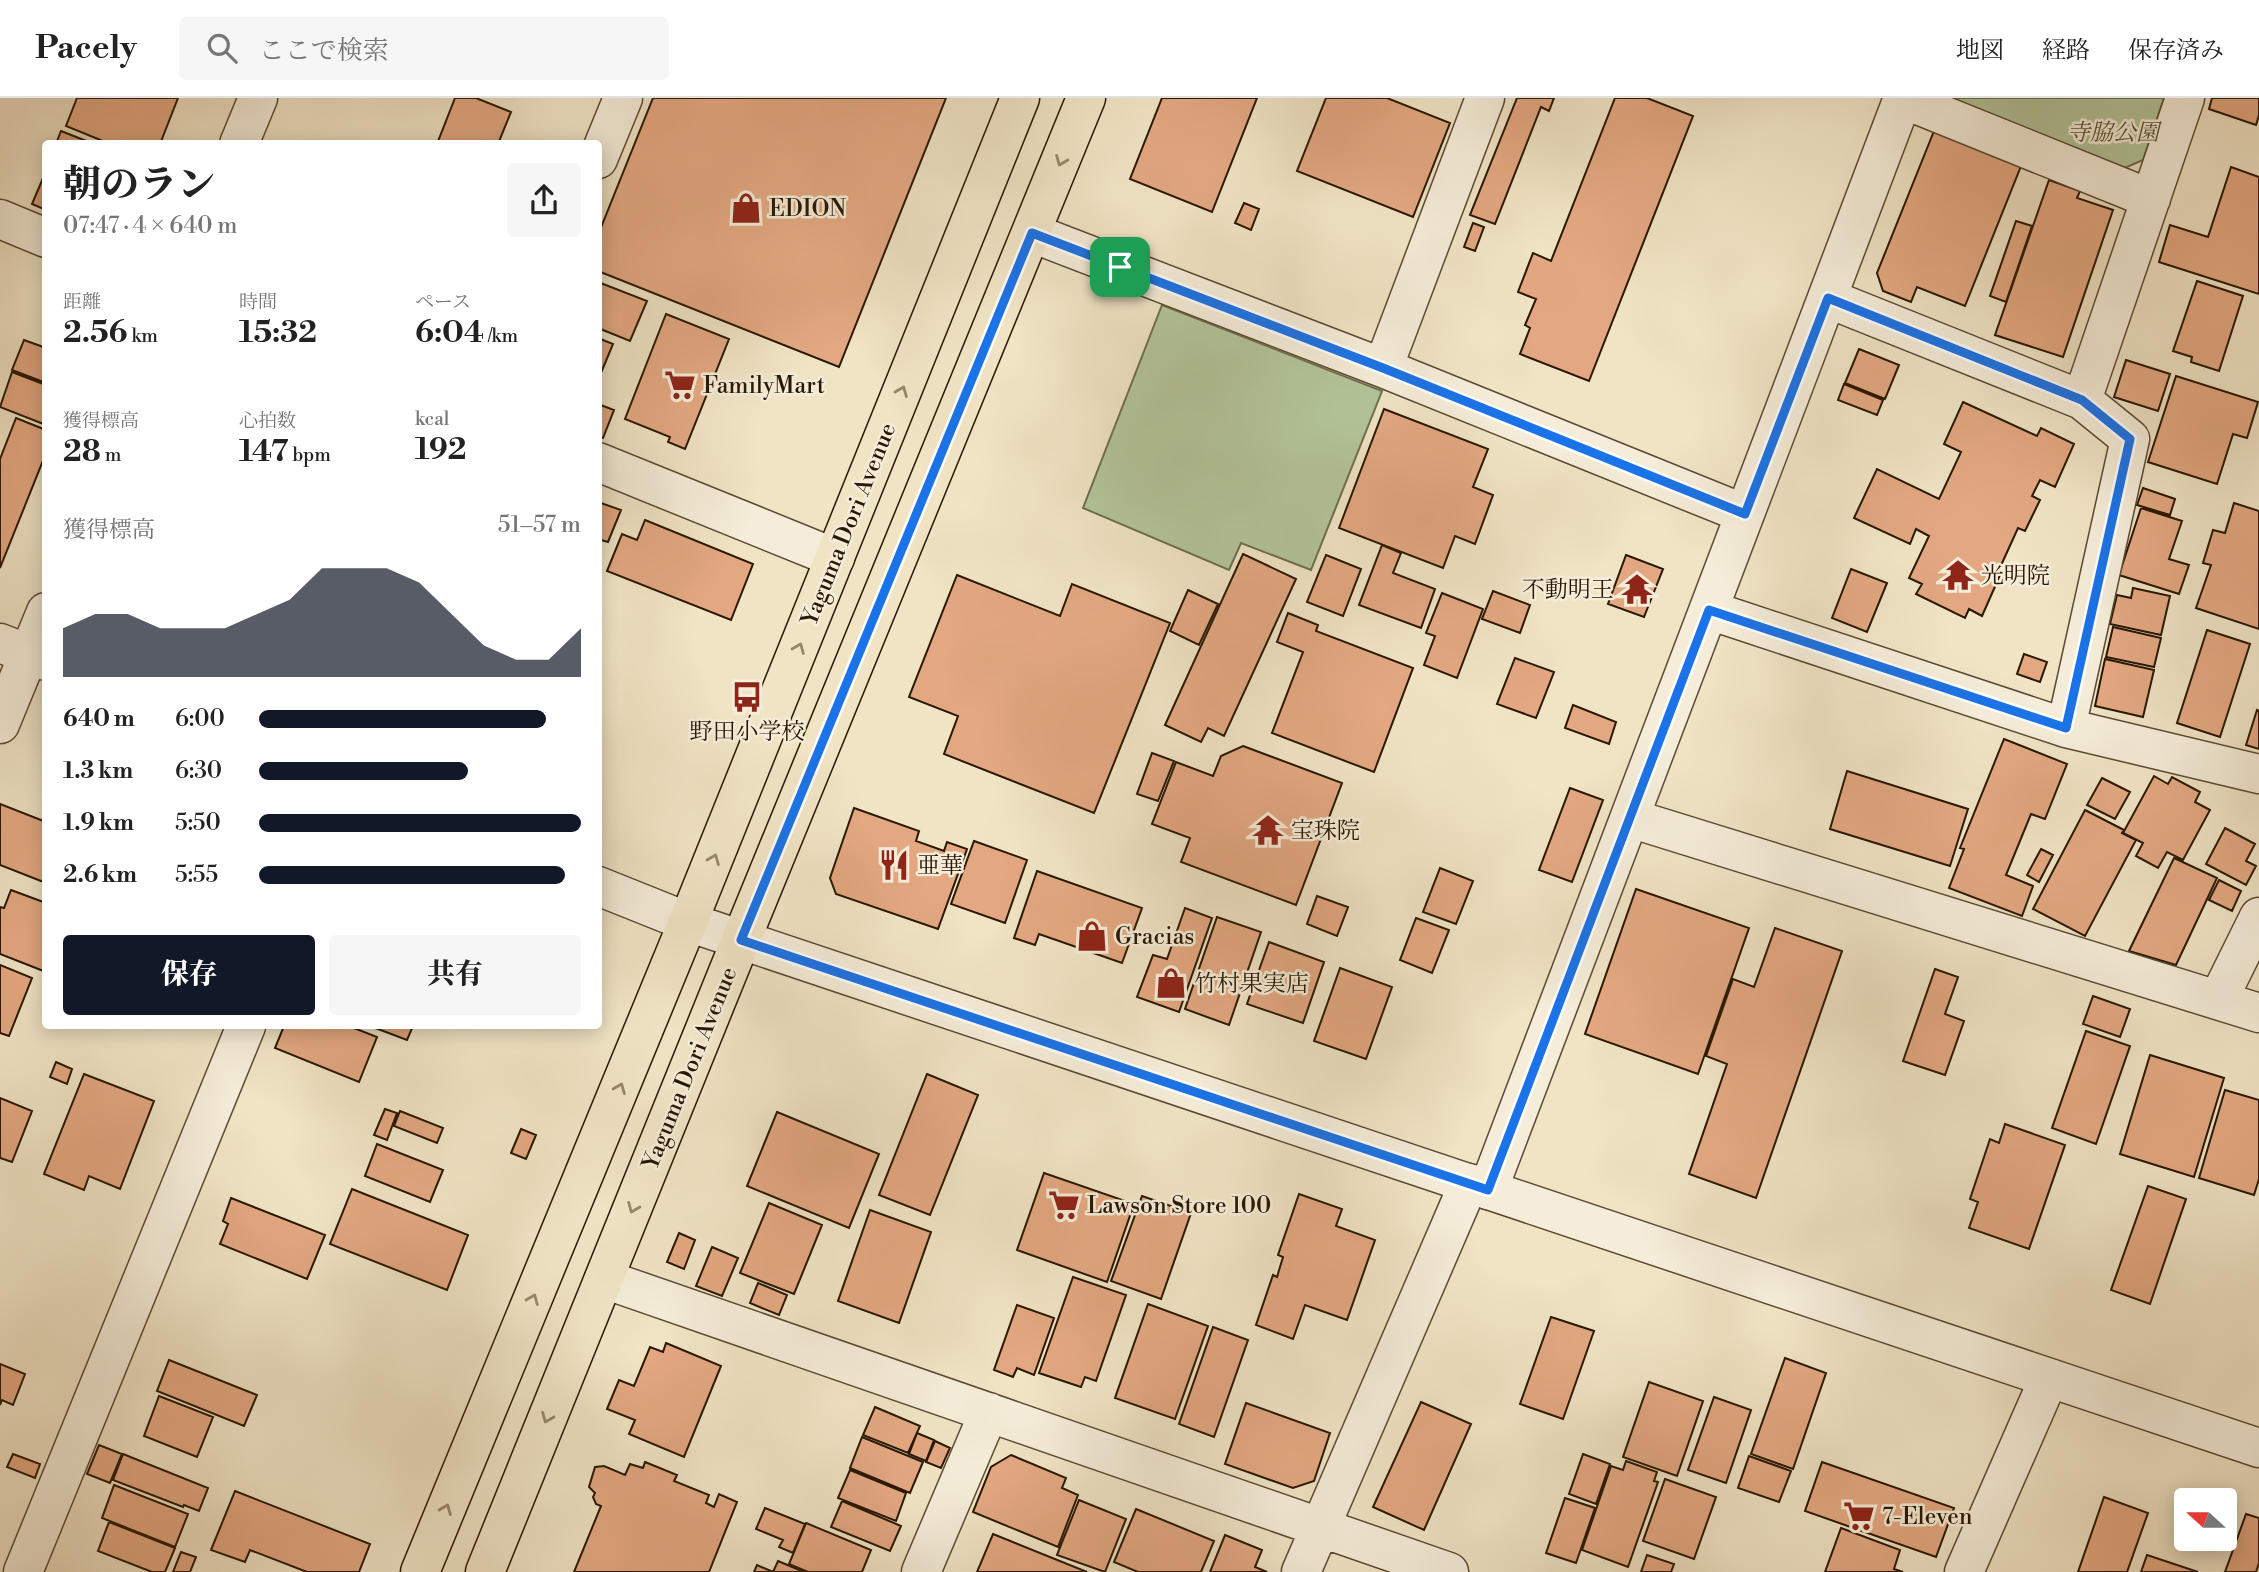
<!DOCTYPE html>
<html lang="ja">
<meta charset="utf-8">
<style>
:root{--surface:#fff;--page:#f6f6f6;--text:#222;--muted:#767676;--line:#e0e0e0;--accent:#111827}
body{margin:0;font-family:"Libre Bodoni","Noto Serif JP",serif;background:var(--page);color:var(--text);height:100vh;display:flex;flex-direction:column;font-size:26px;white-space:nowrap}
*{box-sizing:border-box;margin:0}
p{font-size:23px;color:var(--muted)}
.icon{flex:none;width:38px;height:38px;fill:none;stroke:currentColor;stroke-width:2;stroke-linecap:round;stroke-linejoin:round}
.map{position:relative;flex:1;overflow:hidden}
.details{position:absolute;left:42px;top:42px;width:560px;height:889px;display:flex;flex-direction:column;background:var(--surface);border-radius:7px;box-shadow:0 4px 18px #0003}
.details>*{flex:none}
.needle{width:46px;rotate:291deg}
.controls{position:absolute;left:2174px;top:1390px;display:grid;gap:14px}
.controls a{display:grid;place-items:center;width:63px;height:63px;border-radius:7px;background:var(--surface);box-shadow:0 4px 18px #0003;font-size:35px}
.pin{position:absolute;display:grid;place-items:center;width:60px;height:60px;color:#fff;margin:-30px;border-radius:14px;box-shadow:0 4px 10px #0006}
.round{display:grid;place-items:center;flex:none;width:74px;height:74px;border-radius:7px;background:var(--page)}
.overview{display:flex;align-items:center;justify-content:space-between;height:119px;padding:0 21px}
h1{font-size:38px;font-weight:800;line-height:52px}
.figures{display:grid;grid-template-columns:repeat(3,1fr);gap:10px;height:119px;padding:7px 21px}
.figures div{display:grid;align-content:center}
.figures b{font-size:30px;font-weight:800}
.figures small{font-size:19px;font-weight:400}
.figures p{font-size:19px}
.chart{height:196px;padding:14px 21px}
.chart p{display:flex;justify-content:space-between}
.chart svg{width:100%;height:126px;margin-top:7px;fill:var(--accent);opacity:.7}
.primary-button{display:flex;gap:14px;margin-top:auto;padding:14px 21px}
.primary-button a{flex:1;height:80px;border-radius:7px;background:var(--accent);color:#fff;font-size:28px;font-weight:800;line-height:80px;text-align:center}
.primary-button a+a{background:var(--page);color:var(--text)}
ul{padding:0 21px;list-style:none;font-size:23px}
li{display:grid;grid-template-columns:112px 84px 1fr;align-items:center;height:52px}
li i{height:18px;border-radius:9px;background:var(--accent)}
header{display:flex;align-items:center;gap:42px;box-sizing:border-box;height:98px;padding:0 35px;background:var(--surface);border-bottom:2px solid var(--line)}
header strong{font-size:33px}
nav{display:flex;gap:38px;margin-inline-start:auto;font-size:24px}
.search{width:490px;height:63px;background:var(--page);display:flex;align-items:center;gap:18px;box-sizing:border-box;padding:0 24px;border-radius:7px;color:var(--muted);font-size:26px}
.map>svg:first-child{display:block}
.green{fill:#b3c59a;stroke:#6e6e4e;stroke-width:2}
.building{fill:#e3a881;stroke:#291702;stroke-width:2}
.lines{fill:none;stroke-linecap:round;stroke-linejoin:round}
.minor-casing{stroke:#5b4a33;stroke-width:41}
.tertiary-casing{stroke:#5b4a33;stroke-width:41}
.primary-casing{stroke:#291702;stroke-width:41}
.minor{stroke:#f5edd9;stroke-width:38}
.tertiary{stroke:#f5edd9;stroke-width:38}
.primary{stroke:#f0e4c5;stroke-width:38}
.oneway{stroke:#96886d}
.route-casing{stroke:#fff;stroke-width:14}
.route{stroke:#1a73e8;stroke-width:9}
.labels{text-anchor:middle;stroke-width:5;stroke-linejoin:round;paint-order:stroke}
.park-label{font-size:23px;font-style:italic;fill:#595437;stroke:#f5edd9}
.poi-label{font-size:23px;fill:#291702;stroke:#f5edd9;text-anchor:start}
.street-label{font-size:23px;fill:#291702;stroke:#f5edd9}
</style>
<header>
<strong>Pacely</strong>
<div class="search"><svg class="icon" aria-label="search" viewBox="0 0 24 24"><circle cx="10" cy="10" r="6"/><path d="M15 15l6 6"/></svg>ここで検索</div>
<nav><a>地図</a><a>経路</a><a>保存済み</a></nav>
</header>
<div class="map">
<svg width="2259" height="1474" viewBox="0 0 2259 1474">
<rect width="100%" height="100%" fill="#f0e4c5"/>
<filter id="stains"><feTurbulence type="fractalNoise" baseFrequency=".00286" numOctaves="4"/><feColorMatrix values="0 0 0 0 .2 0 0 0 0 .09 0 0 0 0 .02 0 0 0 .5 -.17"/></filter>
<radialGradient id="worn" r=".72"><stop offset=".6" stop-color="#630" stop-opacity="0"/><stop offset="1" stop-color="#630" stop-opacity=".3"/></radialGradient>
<!-- green -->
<path class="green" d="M1942,0H2164L2143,62L2118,73Z
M1162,207L1382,293L1311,472L1241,445L1229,472L1083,410Z"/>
<!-- building -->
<path class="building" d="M77,0H178L160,46H110L66,28Z
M455,0H476L511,14L498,46H437Z
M653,0H946L839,269L598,173V137Z
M1162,0H1257L1212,114L1130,81Z
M1326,0H1387L1450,25L1413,119L1297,73Z
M1517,0H1554L1549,13L1541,9L1495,126L1470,117Z
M1615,0H1647L1693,18L1589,283L1520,256L1530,230L1525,227L1536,201L1518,194L1533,155L1551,163Z
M2212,0H2259V17L2256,27L2209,11Z
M61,33L94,46H56Z
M1934,33L2021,68L1965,208L1917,189L1911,204L1883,193L1877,175Z
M2231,69L2259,79V196L2159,164L2170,127L2208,139Z
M46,73V112L32,106Z
M2049,82L2080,93L2077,100L2113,112L2063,259L1995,237Z
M1244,105L1259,111L1251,132L1235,125Z
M2016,123L2032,128L2006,204L1990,198Z
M1473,125L1484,129L1475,153L1464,149Z
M2197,183L2243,198L2219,273L2191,264L2192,259L2173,253Z
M598,184L647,203L630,243L598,230Z
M666,216L729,241L685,351L668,344L670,339L625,321Z
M598,240L613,246L598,282Z
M24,242L46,250V285L12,272Z
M1859,251L1899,267L1885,301L1845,285Z
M2126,262L2170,276L2158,313L2114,299Z
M12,274L46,287V327L0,309Z
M2176,278L2258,304L2247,340L2233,336L2217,386L2148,364Z
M1844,286L1883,302L1877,317L1838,302Z
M1963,304L2037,338L2041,330L2074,346L2055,389L2040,382L2032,398L2040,402L2025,433L2018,430L1998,474L2001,475L1982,518L1969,511L1965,520L1916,496L1922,486L1909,480L1929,438L1916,431L1910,446L1854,420L1877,371L1939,401L1961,354L1944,346Z
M598,306L614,312L603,340L598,338Z
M1384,311L1488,351L1473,389L1493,397L1475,446L1455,438L1443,470L1339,430Z
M16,320L46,332V355L0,470V361Z
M2143,390L2175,401L2170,417L2137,407Z
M598,404L621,412L608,444L598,441Z
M2234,405L2259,413V531L2196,510L2211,467L2203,465L2213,432L2225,435Z
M2141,410L2182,423L2169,461L2189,467L2179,496L2119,477Z
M645,422L753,466L731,522L607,473L622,436L637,442Z
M1382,447L1401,455L1393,475L1435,491L1421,530L1359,507Z
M1243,456L1296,481L1224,638L1208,630L1201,644L1165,627Z
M1326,457L1361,471L1343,518L1307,504Z
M1626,457L1663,471L1644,519L1608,506Z
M1851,471L1887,485L1867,534L1832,520Z
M957,477L1060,518L1072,486L1170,525L1094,715L944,656L958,618L909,599Z
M2133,490L2170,498L2161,537L2110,526L2117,497L2131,500Z
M1188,492L1218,506L1199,547L1170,533Z
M1493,493L1530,507L1520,535L1482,521Z
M1442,495L1483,511L1457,580L1424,567L1435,538L1426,535Z
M1288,515L1318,527L1316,533L1413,570L1374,674L1272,635L1303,554L1277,544Z
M2113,529L2161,540L2154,569L2106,559Z
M2207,532L2250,546L2220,639L2177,625Z
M2024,556L2047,564L2040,584L2017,576Z
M1515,560L1554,574L1536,620L1497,606Z
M2105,561L2154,572L2143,619L2095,608Z
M1573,607L1616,624L1609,646L1565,630Z
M2257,612L2259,613V651L2246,647Z
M2004,641L2067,666L2045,721L2031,716L2006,777L2033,788L2022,818L1949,790L1964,751L1960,750Z
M1243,648L1342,685L1296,807L1181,764L1190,740L1152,726L1176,664L1213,678L1221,658Z
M1152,655L1174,663L1158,703L1137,696Z
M1847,673L1968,711L1950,768L1830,731Z
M2154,678L2168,686L2172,679L2200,694L2195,704L2210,712L2183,762L2167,754L2158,770L2136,758L2143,745L2123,735Z
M2102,680L2130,694L2115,721L2087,707Z
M1570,690L1603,702L1572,784L1539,772Z
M0,706L46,724V785L0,767Z
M854,710L919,733L916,743L944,753L947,744L967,751L938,831L836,796L830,780Z
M2085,712L2124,732L2122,735L2136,742L2085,838L2033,811Z
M2225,730L2255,746L2246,763L2256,768L2246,787L2206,766Z
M974,743L1027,762L1005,825L951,806Z
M2041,751L2053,757L2039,784L2027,777Z
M2174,760L2217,780L2176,867L2129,853Z
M1440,770L1473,783L1456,826L1423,814Z
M1037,773L1142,810L1122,865L1039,836L1035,847L1014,840Z
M2219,782L2241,793L2232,813L2209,802Z
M1636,791L1749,830L1698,976L1585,936Z
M11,792L46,805V874L0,856V809L4,810Z
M1317,798L1348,809L1337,838L1307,826Z
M1185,810L1212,820L1179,914L1137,899L1153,857L1167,861Z
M1217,819L1261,834L1229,927L1185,911Z
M1416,820L1449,832L1432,875L1400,862Z
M1775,830L1842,853L1756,1100L1689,1076L1727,966L1706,958L1733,881L1754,889Z
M1269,844L1324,864L1303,925L1247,906Z
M0,867L32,880L9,938L0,935Z
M1340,870L1392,889L1366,961L1314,943Z
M1935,871L1958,879L1945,916L1964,923L1945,977L1903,963Z
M2093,898L2130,911L2120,939L2083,926Z
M284,928H349L377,939L359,984L275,950Z
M370,928H413L407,942Z
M2086,933L2130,948L2096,1046L2052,1030Z
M2150,957L2224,980L2194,1079L2120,1056Z
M56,964L72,971L67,986L50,979Z
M84,976L154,1003L120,1091L89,1078L84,1092L44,1076Z
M927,976L978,997L930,1117L879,1097Z
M2225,992L2259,1002V1081L2254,1097L2199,1080Z
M0,1000L32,1013L12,1064L0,1060Z
M385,1011L397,1015L387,1042L374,1037Z
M400,1013L443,1030L437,1045L394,1028Z
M777,1014L879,1056L849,1130L747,1088Z
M2005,1026L2065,1047L2029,1151L1969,1130L1978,1104L1970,1101L1990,1041L1999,1045Z
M521,1031L536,1037L526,1061L511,1055Z
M377,1046L443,1072L430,1104L365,1078Z
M1044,1075L1134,1106L1107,1184L1017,1152Z
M2148,1088L2186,1101L2150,1206L2111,1192Z
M352,1091L468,1137L447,1192L330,1146Z
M1299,1096L1342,1111L1336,1128L1375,1142L1347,1222L1305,1207L1293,1241L1256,1227L1273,1177L1277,1179L1283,1159L1278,1157Z
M1142,1098L1191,1115L1161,1201L1111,1183Z
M231,1100L325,1137L307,1181L220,1146L228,1126L223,1123Z
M769,1105L822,1127L794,1196L740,1175Z
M870,1112L931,1134L899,1225L838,1203Z
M679,1135L695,1142L684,1171L667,1164Z
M712,1149L738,1160L722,1198L696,1188Z
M1073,1179L1126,1197L1096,1283L1085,1279L1081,1289L1039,1275Z
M758,1185L787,1197L779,1217L750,1205Z
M1148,1206L1208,1228L1175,1321L1115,1300Z
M1017,1207L1054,1220L1034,1277L1017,1270L1013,1279L994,1272Z
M1551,1219L1594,1233L1563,1321L1520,1306Z
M1213,1229L1248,1242L1214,1339L1179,1326Z
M666,1245L721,1268L684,1359L629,1336L635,1322L607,1311L619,1282L634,1288L650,1249L663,1254Z
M1785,1260L1826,1275L1793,1371L1751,1356Z
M169,1262L257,1297L244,1328L157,1293Z
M0,1266L25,1276L13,1307L2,1302L0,1307Z
M1649,1284L1703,1303L1677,1378L1623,1359Z
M159,1298L213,1319L197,1359L144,1338Z
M1714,1299L1751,1312L1726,1385L1688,1372Z
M1421,1304L1471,1326L1424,1432L1373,1409Z
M1246,1305L1330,1335L1314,1383L1293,1390L1225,1366Z
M875,1309L920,1328L908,1355L863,1337Z
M917,1335L934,1342L926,1363L909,1356Z
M862,1339L923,1364L910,1395L850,1370Z
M935,1343L950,1350L941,1370L926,1364Z
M99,1347L122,1356L110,1385L87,1376Z
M13,1356L40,1366L35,1380L7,1369Z
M123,1356L208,1390L199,1413L184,1407L183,1409L113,1382Z
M1583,1356L1610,1366L1596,1406L1569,1396Z
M1011,1357L1066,1380L1062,1390L1078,1397L1058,1449L973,1414L991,1369Z
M1749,1358L1791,1373L1779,1404L1738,1390Z
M1626,1363L1657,1374L1654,1383L1658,1384L1628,1469L1582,1452L1611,1368L1623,1372Z
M645,1364L677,1377L674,1383L709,1397L706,1405L714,1409L719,1396L737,1404L709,1474H574L601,1408L596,1406L593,1399L595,1395L589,1389L595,1369L604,1368L625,1377L630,1366L643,1370Z
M1822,1364L1954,1410L1936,1459L1805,1413Z
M850,1372L906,1395L896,1423L838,1400Z
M1665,1381L1716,1399L1694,1461L1643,1443Z
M114,1387L188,1416L175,1449L102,1420Z
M235,1393L370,1446L359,1474H307L250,1452L245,1464L211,1452Z
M2104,1399L2148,1415L2127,1474H2078Z
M1565,1400L1595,1410L1576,1465L1546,1455Z
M1079,1402L1126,1421L1105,1474L1057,1457Z
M842,1403L901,1428L890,1453L831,1429Z
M765,1410L805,1426L793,1455L779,1449L783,1442L756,1431Z
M1136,1411L1214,1443L1201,1474H1138L1114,1464Z
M2246,1416L2259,1420V1465L2256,1474H2225Z
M109,1424L175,1450L165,1474H152L98,1453Z
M806,1425L871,1452L862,1474H808L789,1466Z
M1841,1430L1900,1452L1894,1471L1903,1474H1825Z
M993,1436L1087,1474H977Z
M1225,1437L1262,1452L1255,1469L1267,1474H1210Z
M181,1454L196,1459L190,1474H173Z
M1647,1457L1674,1466L1671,1474H1641Z
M2147,1457L2198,1474H2141Z
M778,1463L804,1474H754L757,1467L773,1474Z"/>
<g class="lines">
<defs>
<path id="minor" d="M1903,1L2151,101
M239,46L258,0
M598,61L623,0
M0,121L46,140
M1032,135L1383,270L1745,416
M1827,200L2082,302
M1383,270L1485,0
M598,364L835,460
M1709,512L2066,630L2259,676
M0,626L46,514
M2066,630L2130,341L2082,302L2185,0
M1630,720L2259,915
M2218,902L2259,819
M1488,1092L1903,0
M604,1181L1449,1474
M23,1474L246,928
M921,1474L989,1314
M1301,1474L1469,1085
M1964,1474L2049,1280"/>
<path id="tertiary" d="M0,545L46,563
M598,788L688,824L2259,1350"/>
<path id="primary" d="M420,1474L688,824L1020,0
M485,1474L741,842L1086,0"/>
</defs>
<!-- minor casing -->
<use href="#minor" class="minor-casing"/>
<!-- tertiary casing -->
<use href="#tertiary" class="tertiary-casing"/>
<!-- primary casing -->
<use href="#primary" class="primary-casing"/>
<!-- minor -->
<use href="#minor" class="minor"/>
<!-- tertiary -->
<use href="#tertiary" class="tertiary"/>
<!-- primary -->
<use href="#primary" class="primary"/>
</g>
<!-- one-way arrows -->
<defs><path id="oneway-chevron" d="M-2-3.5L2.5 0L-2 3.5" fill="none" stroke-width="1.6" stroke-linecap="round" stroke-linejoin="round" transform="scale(1.75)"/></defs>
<g class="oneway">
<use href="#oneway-chevron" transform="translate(1061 63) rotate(112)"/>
<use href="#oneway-chevron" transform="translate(902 293) rotate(-68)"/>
<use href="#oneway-chevron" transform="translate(799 550) rotate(-68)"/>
<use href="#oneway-chevron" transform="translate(714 761) rotate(-68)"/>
<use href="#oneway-chevron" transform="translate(620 990) rotate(-68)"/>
<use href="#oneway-chevron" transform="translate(633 1110) rotate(112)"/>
<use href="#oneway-chevron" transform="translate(533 1201) rotate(-68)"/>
<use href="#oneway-chevron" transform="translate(547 1320) rotate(112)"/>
<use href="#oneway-chevron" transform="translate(446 1411) rotate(-68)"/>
</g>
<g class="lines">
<defs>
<path id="route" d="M1032,135L1383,270L1745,416L1828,200L2082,302L2130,341L2066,630L1709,512L1488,1092L741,842Z"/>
</defs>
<!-- route casing -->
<use href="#route" class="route-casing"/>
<!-- route -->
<use href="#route" class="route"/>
</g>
<!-- icons -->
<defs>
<symbol id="shop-bare" viewBox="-9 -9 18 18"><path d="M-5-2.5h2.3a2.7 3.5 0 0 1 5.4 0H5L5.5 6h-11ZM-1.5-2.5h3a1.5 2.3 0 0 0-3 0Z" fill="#8f2418" stroke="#f5edd9" stroke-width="2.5" paint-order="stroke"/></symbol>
<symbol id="supermarket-bare" viewBox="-9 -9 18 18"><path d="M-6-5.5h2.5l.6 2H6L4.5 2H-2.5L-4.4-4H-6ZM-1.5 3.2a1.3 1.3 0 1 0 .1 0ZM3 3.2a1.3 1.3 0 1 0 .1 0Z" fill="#8f2418" stroke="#f5edd9" stroke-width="2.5" paint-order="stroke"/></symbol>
<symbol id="temple-bare" viewBox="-9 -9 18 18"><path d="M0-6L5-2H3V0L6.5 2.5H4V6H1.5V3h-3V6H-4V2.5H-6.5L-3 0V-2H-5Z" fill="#8f2418" stroke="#f5edd9" stroke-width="2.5" paint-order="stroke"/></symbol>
<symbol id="bus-bare" viewBox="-9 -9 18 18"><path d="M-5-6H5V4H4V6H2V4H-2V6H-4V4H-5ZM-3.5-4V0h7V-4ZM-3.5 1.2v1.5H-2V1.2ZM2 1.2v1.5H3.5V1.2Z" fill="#8f2418" stroke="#f5edd9" stroke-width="2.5" paint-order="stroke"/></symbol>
<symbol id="restaurant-bare" viewBox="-9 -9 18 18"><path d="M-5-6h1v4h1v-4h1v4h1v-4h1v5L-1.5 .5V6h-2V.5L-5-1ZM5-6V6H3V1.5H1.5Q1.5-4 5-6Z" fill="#8f2418" stroke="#f5edd9" stroke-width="2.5" paint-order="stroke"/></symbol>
</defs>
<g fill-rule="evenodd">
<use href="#shop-bare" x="724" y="88" width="44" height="44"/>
<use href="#supermarket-bare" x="658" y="265" width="44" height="44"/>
<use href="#temple-bare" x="1936" y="455" width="44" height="44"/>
<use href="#temple-bare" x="1615" y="469" width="44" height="44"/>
<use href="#bus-bare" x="725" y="577" width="44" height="44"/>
<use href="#temple-bare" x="1246" y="710" width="44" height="44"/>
<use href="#restaurant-bare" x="872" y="745" width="44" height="44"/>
<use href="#shop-bare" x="1070" y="816" width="44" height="44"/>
<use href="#shop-bare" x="1149" y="863" width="44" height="44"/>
<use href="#supermarket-bare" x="1042" y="1085" width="44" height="44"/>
<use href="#supermarket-bare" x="1837" y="1396" width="44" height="44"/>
</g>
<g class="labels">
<!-- park labels -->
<g class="park-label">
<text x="2113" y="42">寺脇公園</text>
</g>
<!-- poi labels -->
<g class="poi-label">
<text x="769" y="118">EDION</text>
<text x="703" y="295">FamilyMart</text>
<text x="1981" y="485">光明院</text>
<text x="1614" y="499" text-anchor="end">不動明王</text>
<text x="747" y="641" text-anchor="middle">野田小学校</text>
<text x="1291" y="740">宝珠院</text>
<text x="917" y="775">亜華</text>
<text x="1115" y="846">Gracias</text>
<text x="1194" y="893">竹村果実店</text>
<text x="1087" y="1115">Lawson Store 100</text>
<text x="1882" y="1426">7-Eleven</text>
</g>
<!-- street labels -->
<g class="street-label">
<text transform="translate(848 426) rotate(-68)" y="8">Yaguma Dori Avenue</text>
<text transform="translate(689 970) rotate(-68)" y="8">Yaguma Dori Avenue</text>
</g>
</g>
<rect width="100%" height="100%" filter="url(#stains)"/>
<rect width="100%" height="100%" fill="url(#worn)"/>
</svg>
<div class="controls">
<a><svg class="needle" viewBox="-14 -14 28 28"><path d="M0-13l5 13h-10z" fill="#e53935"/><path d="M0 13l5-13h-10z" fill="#767676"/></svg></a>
</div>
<div class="pin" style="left:1120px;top:169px;background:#1e9e55"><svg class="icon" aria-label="arrive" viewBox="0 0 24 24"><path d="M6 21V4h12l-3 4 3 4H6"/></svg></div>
<section class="details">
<div class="overview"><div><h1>朝のラン</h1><p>07:47 · 4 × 640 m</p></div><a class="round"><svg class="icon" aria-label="share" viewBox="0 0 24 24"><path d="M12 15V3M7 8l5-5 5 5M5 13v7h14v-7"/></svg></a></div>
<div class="figures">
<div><p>距離</p><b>2.56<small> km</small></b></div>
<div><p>時間</p><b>15:32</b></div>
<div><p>ペース</p><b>6:04<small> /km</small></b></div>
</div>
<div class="figures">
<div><p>獲得標高</p><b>28<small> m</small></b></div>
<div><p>心拍数</p><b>147<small> bpm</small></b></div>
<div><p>kcal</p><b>192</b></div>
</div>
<div class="chart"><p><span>獲得標高</span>51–57 m</p>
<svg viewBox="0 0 160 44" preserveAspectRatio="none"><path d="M0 44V27L10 22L20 22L30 27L40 27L50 27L60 22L70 17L80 6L90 6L100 6L110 11L120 22L130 33L140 38L150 38L160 27V44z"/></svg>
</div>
<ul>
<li><b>640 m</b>6:00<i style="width:89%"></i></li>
<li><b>1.3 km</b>6:30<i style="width:65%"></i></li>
<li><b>1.9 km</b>5:50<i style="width:100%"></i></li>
<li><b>2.6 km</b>5:55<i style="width:95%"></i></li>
</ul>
<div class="primary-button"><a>保存</a><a>共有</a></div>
</section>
</div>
